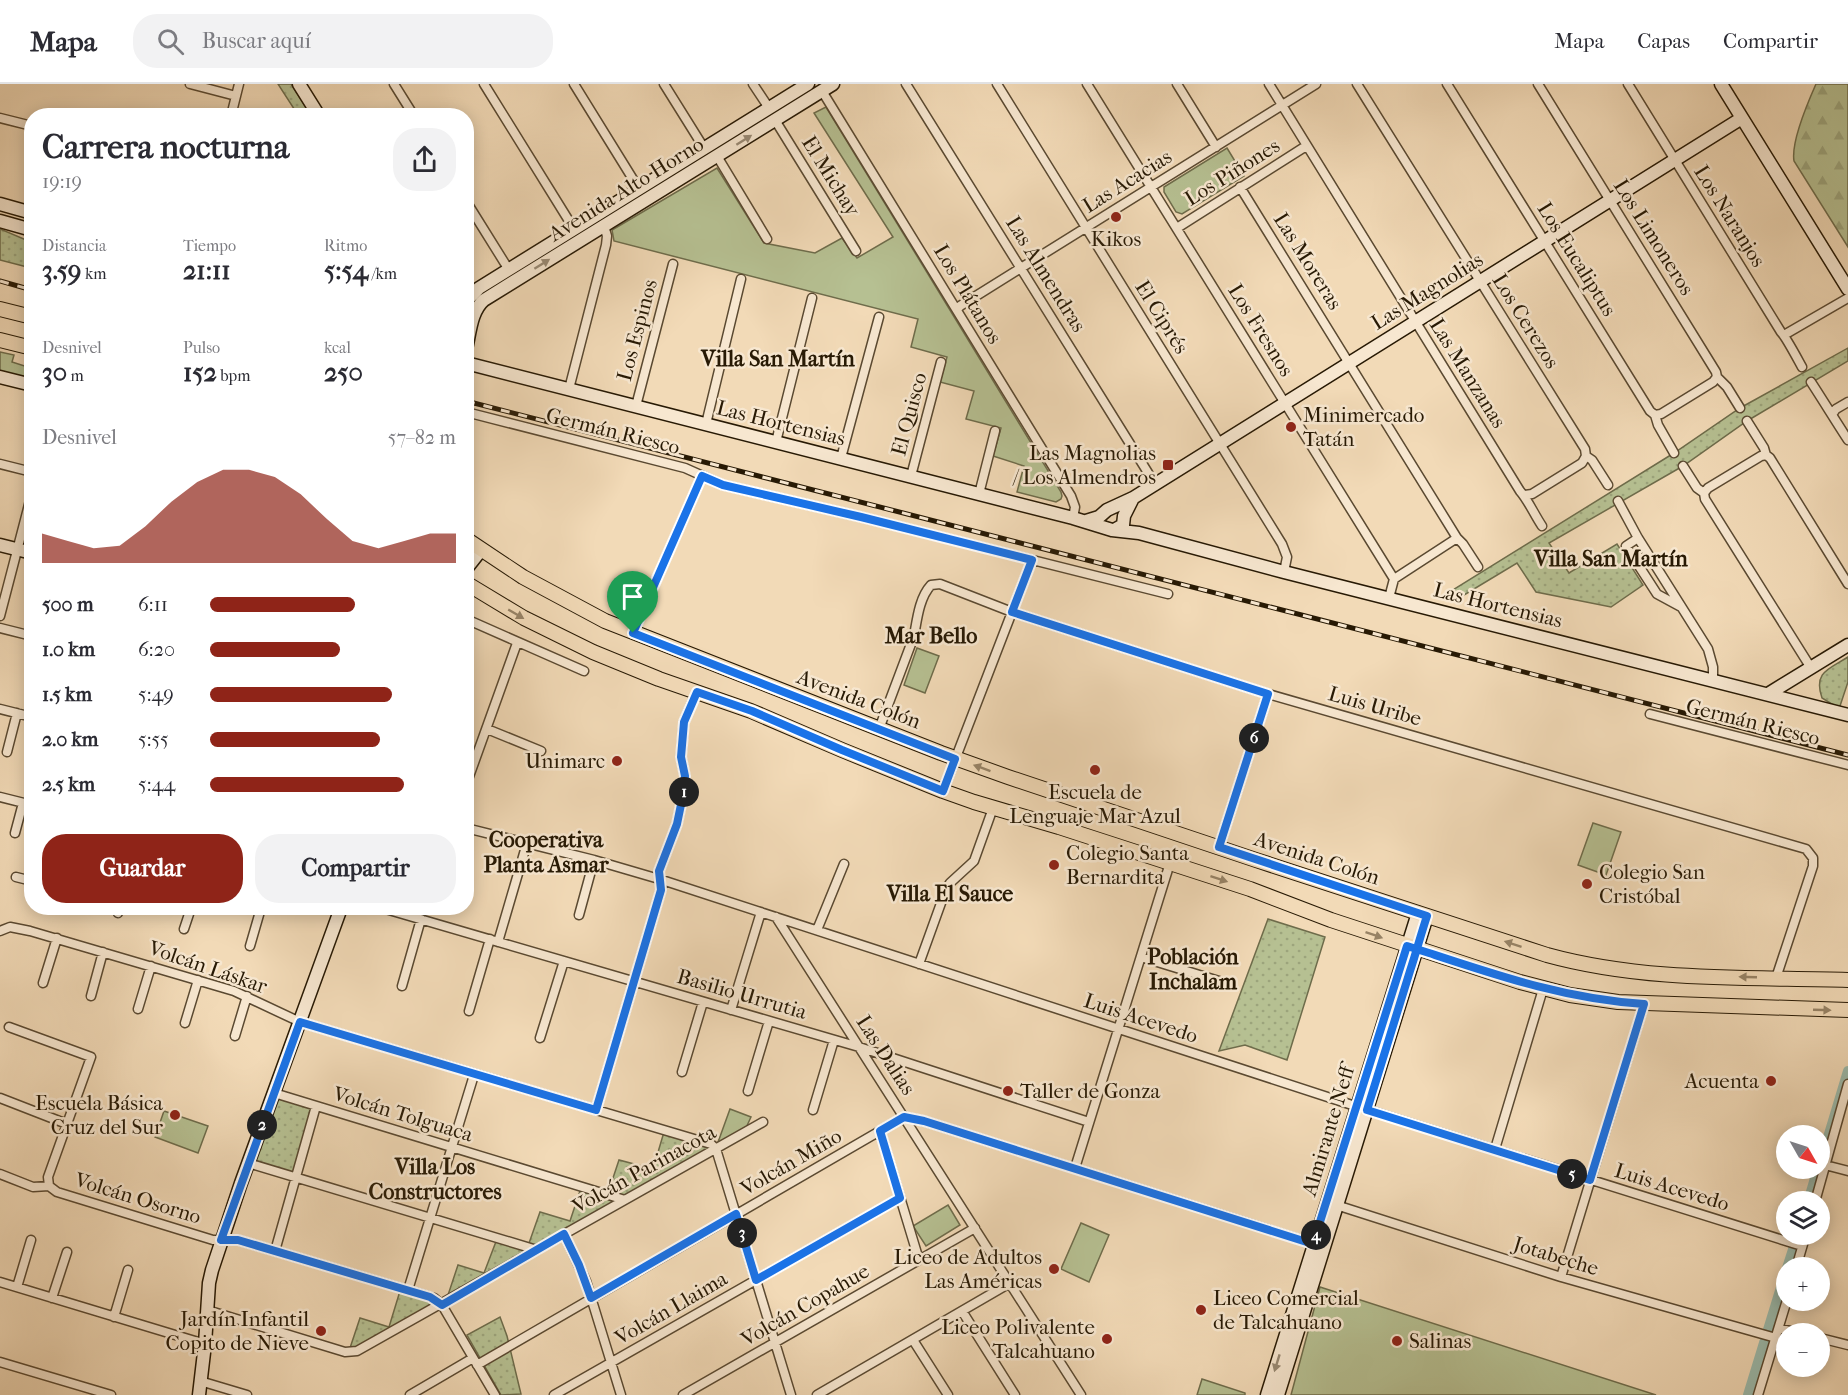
<!DOCTYPE html>
<html lang="es">
<meta charset="utf-8">
<style>
:root{--surface:#fff;--page:#f2f2f3;--text:#2b2b33;--muted:#7c7c81;--line:#e1e1e2;--accent:#8f2418}
body{margin:0;font-family:"IM FELL French Canon",serif;background:var(--page);color:var(--text);height:100vh;display:flex;flex-direction:column;font-size:22px;white-space:nowrap}
*{box-sizing:border-box;margin:0}
p{font-size:20px;color:var(--muted)}
.icon{flex:none;width:33px;height:33px;fill:none;stroke:currentColor;stroke-width:2;stroke-linecap:round;stroke-linejoin:round}
.map{position:relative;flex:1;overflow:hidden}
.sheet{position:absolute;left:24px;top:24px;width:450px;height:807px;display:flex;flex-direction:column;background:var(--surface);border-radius:24px;box-shadow:0 3px 15px #0003}
.sheet>*{flex:none}
.needle{width:39px;rotate:129deg}
.fabs{position:absolute;left:1776px;top:1041px;display:grid;gap:12px}
.fabs a{display:grid;place-items:center;width:54px;height:54px;border-radius:50%;background:var(--surface);box-shadow:0 3px 15px #0003;font-size:30px}
.pin{position:absolute;display:grid;place-items:center;width:51px;height:51px;color:#fff;margin:-62px -26px;border-radius:50% 50% 50% 0;rotate:-45deg;box-shadow:0 0 6px #0007}
.pin .icon{rotate:45deg}
.km{position:absolute;width:30px;height:30px;margin:-15px;border-radius:50%;background:#222;color:#fff;font-size:16px;line-height:30px;text-align:center}
.round{display:grid;place-items:center;flex:none;width:63px;height:63px;border-radius:24px;background:var(--page)}
.head{display:flex;align-items:center;justify-content:space-between;height:102px;padding:0 18px}
h1{font-size:33px;font-weight:700;line-height:45px}
.figures{display:grid;grid-template-columns:repeat(3,1fr);gap:9px;height:102px;padding:6px 18px}
.figures div{display:grid;align-content:center}
.figures b{font-size:26px;font-weight:700}
.figures small{font-size:16px;font-weight:400}
.figures p{font-size:16px}
.chart{height:168px;padding:12px 18px}
.chart p{display:flex;justify-content:space-between}
.chart svg{width:100%;height:108px;margin-top:6px;fill:var(--accent);opacity:.7}
.cta{display:flex;gap:12px;margin-top:auto;padding:12px 18px}
.cta a{flex:1;height:69px;border-radius:24px;background:var(--accent);color:#fff;font-size:24px;font-weight:700;line-height:69px;text-align:center}
.cta a+a{background:var(--page);color:var(--text)}
ul{padding:0 18px;list-style:none;font-size:20px}
li{display:grid;grid-template-columns:96px 72px 1fr;align-items:center;height:45px}
li i{height:15px;border-radius:8px;background:var(--accent)}
header{display:flex;align-items:center;gap:36px;box-sizing:border-box;height:84px;padding:0 30px;background:var(--surface);border-bottom:2px solid var(--line)}
header strong{font-size:28px}
nav{display:flex;gap:33px;margin-inline-start:auto;font-size:21px}
.search{width:420px;height:54px;background:var(--page);display:flex;align-items:center;gap:15px;box-sizing:border-box;padding:0 21px;border-radius:24px;color:var(--muted);font-size:22px}
.map>svg:first-child{display:block}
.green{fill:#b6c092;stroke:#6e6c4b;stroke-width:1.5}
.forest{fill:url(#forest-firs);stroke:#6e6c4b;stroke-width:1.5}
.park{fill:url(#park-dots);stroke:#6e6c4b;stroke-width:1.5}
.lines{fill:none;stroke-linecap:round;stroke-linejoin:round}
.canal{stroke:#9bbbad;stroke-width:10}
.street-casing{stroke:#5a4931;stroke-width:11}
.secondary-casing{stroke:#271904;stroke-width:15}
.primary-casing{stroke:#271904;stroke-width:16}
.street{stroke:#f7e7d0;stroke-width:8}
.secondary{stroke:#f7e7d0;stroke-width:12}
.primary{stroke:#f2dab7;stroke-width:14}
.rail-casing{stroke:#271904;stroke-width:5}
.rail{stroke:#f7e7d0;stroke-width:3;stroke-dasharray:9;stroke-linecap:butt}
.oneway{fill:#998a74}
.oneway2{fill:#978366}
.route-casing{stroke:#fff;stroke-width:12}
.route{stroke:#1a73e8;stroke-width:8}
.poi-dot{fill:#8f2418;stroke:#f7e7d0;stroke-width:2}
.labels{text-anchor:middle;stroke-width:5;stroke-linejoin:round;paint-order:stroke}
.street-label{font-size:21px;fill:#271904;stroke:#f7e7d0}
.poi-label{font-size:21px;fill:#271904;stroke:#f7e7d0;text-anchor:end}
.neighbourhood-label{font-size:22px;font-weight:bold;fill:#271904;stroke:#f7e7d0}
</style>
<header>
<strong>Mapa</strong>
<div class="search"><svg class="icon" aria-label="search" viewBox="0 0 24 24"><circle cx="10" cy="10" r="6"/><path d="M15 15l6 6"/></svg>Buscar aquí</div>
<nav><a>Mapa</a><a>Capas</a><a>Compartir</a></nav>
</header>
<div class="map">
<svg width="1848" height="1311" viewBox="0 0 1848 1311">
<defs>
<pattern id="forest-firs" width="22" height="20" patternUnits="userSpaceOnUse" patternTransform="scale(1.5)"><rect width="22" height="20" fill="#b6c092"/><path d="M5 1l3.5 6h-7zM16 11l3.5 6h-7z" fill="#9ca47c"/></pattern>
<pattern id="park-dots" width="8" height="8" patternUnits="userSpaceOnUse" patternTransform="scale(1.5)"><rect width="8" height="8" fill="#b6c092"/><path d="M2 2h.1M6 6h.1" fill="none" stroke="#9ca47c" stroke-width="1.8" stroke-linecap="round"/></pattern>
</defs>
<rect width="100%" height="100%" fill="#f2dab7"/>
<filter id="stains"><feTurbulence type="fractalNoise" baseFrequency=".00333" numOctaves="4"/><feColorMatrix values="0 0 0 0 .2 0 0 0 0 .09 0 0 0 0 .02 0 0 0 .5 -.17"/></filter>
<radialGradient id="worn" r=".72"><stop offset=".6" stop-color="#630" stop-opacity="0"/><stop offset="1" stop-color="#630" stop-opacity=".3"/></radialGradient>
<!-- green -->
<path class="green" d="M826,23L1061,408L1062,412L1061,415L1056,418L1017,408L1024,382L993,372L1001,344L966,335L974,307L940,298L947,273L911,263L918,235L614,157L612,146L717,84L764,159L815,169L842,154L857,174L893,153L814,29Z
M1227,64L1244,92L1182,130L1176,128L1164,108V103Z
M0,268L14,271L12,278L31,284V296L0,288Z
M917,564L939,572L925,609L904,601Z
M1593,739L1621,748L1606,791L1578,781Z
M730,1025L751,1033L745,1046L717,1061Z
M164,1027L208,1042L198,1069L155,1053Z
M948,1121L960,1141L926,1162L913,1142Z
M1081,1139L1109,1151L1089,1198L1061,1185Z
M1320,1203L1656,1311H1291Z
M1202,1295L1245,1309V1311H1197Z"/>
<!-- forest -->
<path class="forest" d="M1816,0H1848V163L1794,77C1791,59 1808,18 1816,0Z"/>
<!-- park -->
<path class="park" d="M278,0H291L311,31H298Z
M0,145L31,158V184L0,176Z
M1848,264V277L1747,337L1683,382L1549,459L1569,489L1617,460L1643,501L1611,523L1536,508L1517,479L1459,514L1451,507L1674,369L1740,324Z
M1848,573V598L1840,622H1835L1822,614C1813,588 1829,585 1848,573Z
M1268,835L1325,853L1287,976L1245,961L1219,967Z
M276,1012L314,1024L295,1091L250,1078Z
M664,1048L711,1063L626,1114L608,1109L619,1076L653,1085Z
M581,1104L622,1117L537,1165L528,1162L540,1128L570,1137Z
M497,1155L534,1166L446,1217L458,1181L484,1189Z
M400,1207L439,1220L349,1267L360,1234L389,1243Z
M500,1233L507,1252L521,1310L501,1311L467,1251Z"/>
<g class="lines">
<!-- canal -->
<path class="canal" d="M1820,1080L1848,987
M1808,1118L1818,1084
M1787,1184L1798,1150
M1748,1311L1786,1187"/>
<defs>
<path id="street" d="M190,0L236,12
M394,0L414,32
M484,0L574,145
M574,0L639,105
M664,0L704,64
M753,0L769,24
M906,0L1155,400
M997,0L1282,460L1287,473L1284,488
M1087,0L1394,495L1389,514
M1177,0L1216,63
M1269,0L1520,407C1528,416 1534,430 1542,442
M1357,0L1585,365L1586,372L1592,376L1608,401
M1447,0L1650,327L1655,331L1658,341L1674,369
M1538,0L1716,288L1717,293L1727,303L1740,324
M1628,0L1781,248C1786,253 1797,274 1802,283
M822,7L1071,412L1075,423L1073,434
M232,29L242,32
M231,32L239,0
M0,34L32,42
M775,36L856,167
M717,72L767,155
M1240,103L1457,454L1463,460L1478,483
M466,117L509,186
M1177,144L1303,64H1307
M957,226L960,222L1316,0
M1784,251L1848,214
M1811,298C1824,318 1835,336 1848,356
M569,305L606,161L607,152L604,142
M636,322L673,180
M466,328L685,384L723,401L861,433L1168,510
M1833,329L1836,325L1848,318
M1655,331L1661,330L1713,298L1717,293
M1747,337L1764,364L1766,371L1770,374L1848,500
M706,340L741,195
M776,358L812,214
M841,374L879,233
M0,380L32,388
M1683,382L1697,404L1704,409L1705,415L1811,584
M911,392L941,278
M1704,409L1708,404L1761,372L1766,371
M979,410L995,347
M1525,411L1532,410L1582,379L1586,372
M1618,417L1638,454L1708,565L1713,583V596
M1638,454L1626,462L1657,510L1681,523
M1394,495L1457,454
M0,532L32,409
M466,535L584,587
M0,544L32,552
M633,549L702,392
M0,625L32,633
M1650,630L1848,681
M487,645L541,667
M879,645L914,552C917,536 919,514 931,501L940,500L1012,528L1268,610L1806,765L1813,774V782L1776,894
M7,668L17,629
M466,701L517,559
M943,707L1032,476
M0,713L32,721
M466,744L594,776L659,795L1349,1020L1802,1162
M15,749L23,719
M1219,763L1268,610
M16,793L32,797
M382,824L859,963L1089,1038
M118,829L120,824
M579,831L594,776
M776,833L1081,1311
M184,845L191,824
M817,846L844,780
M0,847L10,843L30,847L234,907L300,938L711,1060L716,1065L791,1311
M498,858L527,759
M250,862L261,824
M1141,873L1232,901
M919,880L945,808L950,799L974,777L993,724
M43,899L57,854
M402,902L421,835
M91,912L103,868
M138,925L151,882
M731,926L761,828
M469,927L490,855
M185,939L198,896
M9,943L91,973L48,1093L49,1102
M235,952L247,912
M540,954L564,877
M682,988L703,918
M748,1007L769,937
M274,1009L625,1116
M0,1014L67,1040
M596,1026L661,806L659,787L677,740L684,706L685,692L681,673L684,638L697,607
M813,1026L834,956
M880,1047L919,1176
M1495,1065L1543,905
M248,1079L537,1166
M1825,1081L1848,1087
M1075,1084L1170,779
M0,1090L33,1103L49,1102
M49,1102L57,1108L213,1156H238L434,1214L442,1221L495,1311
M1815,1118L1848,1000
M1333,1120L1561,1193L1776,1254
M564,1150L586,1197L621,1311
M275,1167L316,1022
M1796,1184L1806,1150
M1561,1193L1644,920
M0,1198L205,1260
M17,1203L31,1156
M408,1206L474,991
M52,1214L67,1168
M207,1226L345,1268L357,1267L763,1038
M962,1227L1015,1311
M114,1233L128,1186
M1779,1244L1802,1250
M1820,1254L1848,1261
M913,1256L948,1311
M0,1278L111,1311
M477,1281L904,1033L924,1037L1317,1161
M200,1297L247,1311
M410,1311L473,1274
M554,1311L900,1114
M683,1311L975,1144
M817,1311L1010,1199
M1758,1311L1787,1216"/>
<path id="secondary" d="M299,0L319,32
M1721,0L1848,205
M0,120L32,129
M0,137L32,146
M466,217L479,204L808,0
M466,265C470,248 471,227 484,216L833,0
M466,279L1073,434L1112,446L1139,449L1284,488L1848,631
M0,293L32,301
M1086,437L1099,433L1107,426L1133,414L1742,34
M1116,445L1123,441L1124,432L1133,414
M0,461L32,469
M466,485L481,466
M1768,610L1848,561
M199,1311L205,1260L209,1199L212,1186L241,1099L341,824
M1267,1311L1418,829
M1278,1311L1427,832"/>
<path id="primary" d="M0,225L32,233
M0,256L32,264
M466,455L523,493L605,537L941,669L1008,693L1256,776L1547,871C1645,898 1747,893 1848,896
M466,499L524,534L593,568L659,595L751,627L842,666L943,707L974,718L1059,743L1250,805L1331,836L1520,898L1570,911L1618,918L1848,926"/>
</defs>
<!-- street casing -->
<use href="#street" class="street-casing"/>
<!-- secondary casing -->
<use href="#secondary" class="secondary-casing"/>
<!-- primary casing -->
<use href="#primary" class="primary-casing"/>
<!-- street -->
<use href="#street" class="street"/>
<!-- secondary -->
<use href="#secondary" class="secondary"/>
<!-- primary -->
<use href="#primary" class="primary"/>
<defs>
<path id="rail" d="M0,197L32,206
M466,317L1848,671"/>
</defs>
<!-- rail casing -->
<use href="#rail" class="rail-casing"/>
<!-- rail -->
<use href="#rail" class="rail"/>
</g>
<!-- one-way arrows -->
<defs><path id="oneway-solid" d="M-6-.8H1V-3.2L6.5 0L1 3.2V.8H-6Z" transform="scale(1.5)"/></defs>
<g class="oneway">
<use href="#oneway-solid" transform="translate(744 56) rotate(-32)"/>
<use href="#oneway-solid" transform="translate(542 180) rotate(-32)"/>
<use href="#oneway-solid" transform="translate(1277 1279) rotate(107)"/>
</g>
<g class="oneway2">
<use href="#oneway-solid" transform="translate(516 530) rotate(30)"/>
<use href="#oneway-solid" transform="translate(982 684) rotate(-160)"/>
<use href="#oneway-solid" transform="translate(1219 795) rotate(18)"/>
<use href="#oneway-solid" transform="translate(1374 851) rotate(19)"/>
<use href="#oneway-solid" transform="translate(1513 860) rotate(-162)"/>
<use href="#oneway-solid" transform="translate(1748 893) rotate(-178)"/>
<use href="#oneway-solid" transform="translate(1822 926) rotate(2)"/>
</g>
<g class="lines">
<defs>
<path id="route" d="M633,549L955,675L943,707L842,666L752,627L697,608L684,638L681,673L685,692L684,706L677,740L659,787L661,806L596,1026L300,938L221,1156H238L430,1213L442,1221L564,1150L579,1181L591,1214L736,1130L756,1196L900,1114L880,1047L904,1033L924,1037L1313,1160L1407,862L1429,869C1502,893 1567,915 1644,920L1590,1096L1367,1026L1410,887C1416,869 1421,850 1427,832L1219,763L1268,610L1012,528L1032,476L861,433L723,401L702,392L633,549"/>
</defs>
<!-- route casing -->
<use href="#route" class="route-casing"/>
<!-- route -->
<use href="#route" class="route"/>
</g>
<!-- markers -->
<g class="poi-dot">
<circle cx="1116" cy="133" r="6"/>
<circle cx="1291" cy="343" r="6"/>
<rect x="1162" y="375" width="12" height="12" rx="3"/>
<circle cx="617" cy="677" r="6"/>
<circle cx="1095" cy="686" r="6"/>
<circle cx="1054" cy="781" r="6"/>
<circle cx="1587" cy="800" r="6"/>
<circle cx="1771" cy="997" r="6"/>
<circle cx="1008" cy="1007" r="6"/>
<circle cx="175" cy="1031" r="6"/>
<circle cx="1054" cy="1185" r="6"/>
<circle cx="1201" cy="1226" r="6"/>
<circle cx="321" cy="1247" r="6"/>
<circle cx="1107" cy="1255" r="6"/>
<circle cx="1397" cy="1257" r="6"/>
</g>
<g class="labels">
<!-- street labels -->
<g class="street-label">
<text transform="translate(1232 88) rotate(-32)" y="7">Los Piñones</text>
<text transform="translate(831 92) rotate(58)" y="7">El Michay</text>
<text transform="translate(1127 97) rotate(-32)" y="7">Las Acacias</text>
<text transform="translate(626 105) rotate(-32)" y="7">Avenida Alto Horno</text>
<text transform="translate(1730 132) rotate(58)" y="7">Los Naranjos</text>
<text transform="translate(1654 153) rotate(58)" y="7">Los Limoneros</text>
<text transform="translate(1577 175) rotate(58)" y="7">Los Eucaliptus</text>
<text transform="translate(1308 177) rotate(58)" y="7">Las Moreras</text>
<text transform="translate(1046 190) rotate(58)" y="7">Las Almendras</text>
<text transform="translate(1427 207) rotate(-32)" y="7">Las Magnolias</text>
<text transform="translate(968 210) rotate(59)" y="7">Los Plátanos</text>
<text transform="translate(1162 233) rotate(58)" y="7">El Ciprés</text>
<text transform="translate(1526 237) rotate(58)" y="7">Los Cerezos</text>
<text transform="translate(637 246) rotate(-75)" y="7">Los Espinos</text>
<text transform="translate(1261 246) rotate(58)" y="7">Los Fresnos</text>
<text transform="translate(1468 289) rotate(58)" y="7">Las Manzanas</text>
<text transform="translate(909 330) rotate(-75)" y="7">El Quisco</text>
<text transform="translate(781 339) rotate(14)" y="7">Las Hortensias</text>
<text transform="translate(613 347) rotate(14)" y="7">Germán Riesco</text>
<text transform="translate(1498 521) rotate(14)" y="7">Las Hortensias</text>
<text transform="translate(859 615) rotate(21)" y="7">Avenida Colón</text>
<text transform="translate(1375 622) rotate(16)" y="7">Luis Uribe</text>
<text transform="translate(1753 638) rotate(14)" y="7">Germán Riesco</text>
<text transform="translate(1317 774) rotate(18)" y="7">Avenida Colón</text>
<text transform="translate(208 883) rotate(19)" y="7">Volcán Láskar</text>
<text transform="translate(742 910) rotate(16)" y="7">Basilio Urrutia</text>
<text transform="translate(1141 934) rotate(18)" y="7">Luis Acevedo</text>
<text transform="translate(886 971) rotate(57)" y="7">Las Dalias</text>
<text transform="translate(403 1030) rotate(17)" y="7">Volcán Tolguaca</text>
<text transform="translate(1328 1047) rotate(-73)" y="7">Almirante Neff</text>
<text transform="translate(791 1078) rotate(-30)" y="7">Volcán Miño</text>
<text transform="translate(644 1085) rotate(-29)" y="7">Volcán Parinacota</text>
<text transform="translate(1672 1103) rotate(17)" y="7">Luis Acevedo</text>
<text transform="translate(138 1114) rotate(17)" y="7">Volcán Osorno</text>
<text transform="translate(1556 1172) rotate(17)" y="7">Jotabeche</text>
<text transform="translate(805 1221) rotate(-30)" y="7">Volcán Copahue</text>
<text transform="translate(671 1224) rotate(-30)" y="7">Volcán Llaima</text>
</g>
<!-- poi labels -->
<g class="poi-label">
<text x="1116" y="162" text-anchor="middle">Kikos</text>
<text x="1303" y="338" text-anchor="start">Minimercado<tspan x="1303" dy="24">Tatán</tspan></text>
<text x="1156" y="376">Las Magnolias<tspan x="1156" dy="24">/ Los Almendros</tspan></text>
<text x="605" y="684">Unimarc</text>
<text x="1095" y="715" text-anchor="middle">Escuela de<tspan x="1095" dy="24">Lenguaje Mar Azul</tspan></text>
<text x="1066" y="776" text-anchor="start">Colegio Santa<tspan x="1066" dy="24">Bernardita</tspan></text>
<text x="1599" y="795" text-anchor="start">Colegio San<tspan x="1599" dy="24">Cristóbal</tspan></text>
<text x="1759" y="1004">Acuenta</text>
<text x="1020" y="1014" text-anchor="start">Taller de Gonza</text>
<text x="163" y="1026">Escuela Básica<tspan x="163" dy="24">Cruz del Sur</tspan></text>
<text x="1042" y="1180">Liceo de Adultos<tspan x="1042" dy="24">Las Américas</tspan></text>
<text x="1213" y="1221" text-anchor="start">Liceo Comercial<tspan x="1213" dy="24">de Talcahuano</tspan></text>
<text x="309" y="1242">Jardín Infantil<tspan x="309" dy="24">Copito de Nieve</tspan></text>
<text x="1095" y="1250">Liceo Polivalente<tspan x="1095" dy="24">Talcahuano</tspan></text>
<text x="1409" y="1264" text-anchor="start">Salinas</text>
</g>
<!-- neighbourhood labels -->
<g class="neighbourhood-label">
<text x="778" y="282">Villa San Martín</text>
<text x="1611" y="482">Villa San Martín</text>
<text x="931" y="559">Mar Bello</text>
<text x="546" y="763">Cooperativa<tspan x="546" dy="25">Planta Asmar</tspan></text>
<text x="950" y="817">Villa El Sauce</text>
<text x="1193" y="880">Población<tspan x="1193" dy="25">Inchalam</tspan></text>
<text x="435" y="1090">Villa Los<tspan x="435" dy="25">Constructores</tspan></text>
</g>
</g>
<rect width="100%" height="100%" filter="url(#stains)"/>
<rect width="100%" height="100%" fill="url(#worn)"/>
</svg>
<div class="fabs">
<a><svg class="needle" viewBox="-14 -14 28 28"><path d="M0-13l5 13h-10z" fill="#e53935"/><path d="M0 13l5-13h-10z" fill="#7c7c81"/></svg></a>
<a><svg class="icon" aria-label="layers" viewBox="0 0 24 24"><path d="M12 4l9 5-9 5-9-5zM3 14l9 5 9-5"/></svg></a>
<a>+</a>
<a>−</a>
</div>
<div class="pin" style="left:633px;top:549px;background:#1e9e55"><svg class="icon" aria-label="arrive" viewBox="0 0 24 24"><path d="M6 21V4h12l-3 4 3 4H6"/></svg></div>
<b class="km" style="left:684px;top:708px">1</b>
<b class="km" style="left:262px;top:1041px">2</b>
<b class="km" style="left:742px;top:1149px">3</b>
<b class="km" style="left:1316px;top:1151px">4</b>
<b class="km" style="left:1572px;top:1090px">5</b>
<b class="km" style="left:1254px;top:654px">6</b>
<section class="sheet">
<div class="head"><div><h1>Carrera nocturna</h1><p>19:19</p></div><a class="round"><svg class="icon" aria-label="share" viewBox="0 0 24 24"><path d="M12 15V3M7 8l5-5 5 5M5 13v7h14v-7"/></svg></a></div>
<div class="figures">
<div><p>Distancia</p><b>3.59<small> km</small></b></div>
<div><p>Tiempo</p><b>21:11</b></div>
<div><p>Ritmo</p><b>5:54<small> /km</small></b></div>
</div>
<div class="figures">
<div><p>Desnivel</p><b>30<small> m</small></b></div>
<div><p>Pulso</p><b>152<small> bpm</small></b></div>
<div><p>kcal</p><b>250</b></div>
</div>
<div class="chart"><p><span>Desnivel</span>57–82 m</p>
<svg viewBox="0 0 160 44" preserveAspectRatio="none"><path d="M0 44V32L10 35L20 38L30 37L40 29L50 19L60 11L70 6L80 6L90 9L100 16L110 26L120 35L130 38L140 35L150 32L160 32V44z"/></svg>
</div>
<ul>
<li><b>500 m</b>6:11<i style="width:59%"></i></li>
<li><b>1.0 km</b>6:20<i style="width:53%"></i></li>
<li><b>1.5 km</b>5:49<i style="width:74%"></i></li>
<li><b>2.0 km</b>5:55<i style="width:69%"></i></li>
<li><b>2.5 km</b>5:44<i style="width:79%"></i></li>
</ul>
<div class="cta"><a>Guardar</a><a>Compartir</a></div>
</section>
</div>
